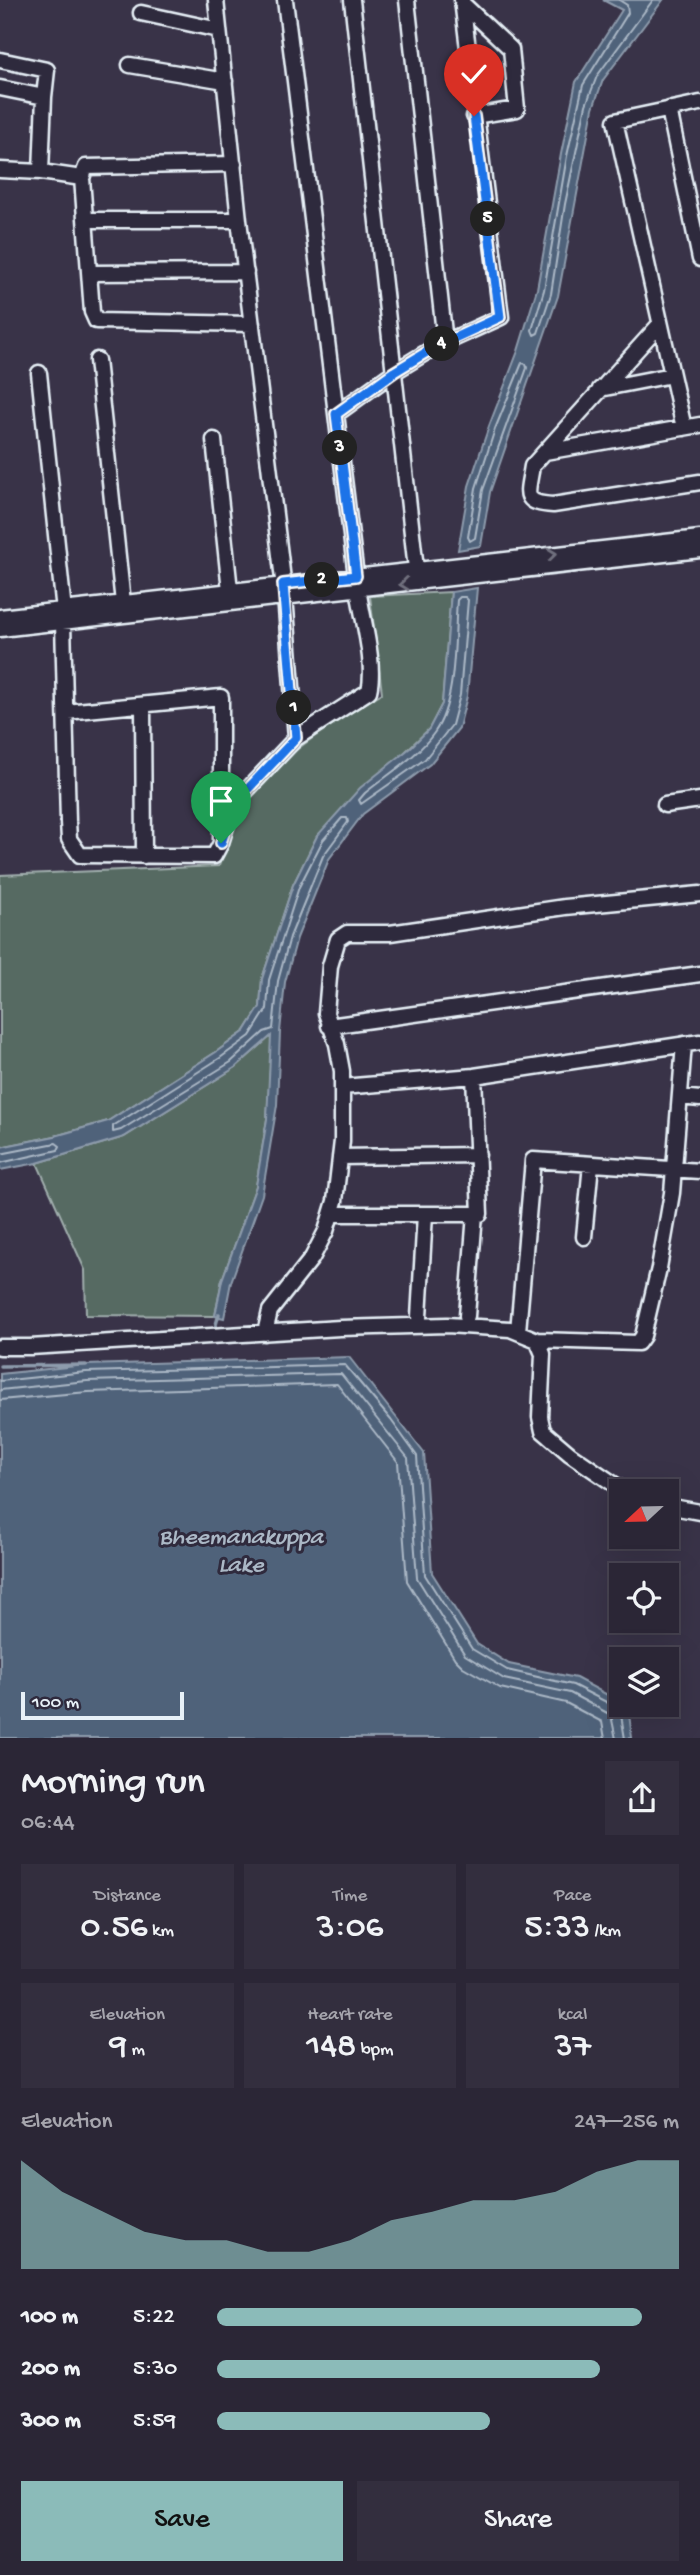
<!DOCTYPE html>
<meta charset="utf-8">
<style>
:root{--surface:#2b2636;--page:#332e3e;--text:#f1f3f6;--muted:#a6a5ad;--line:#474351;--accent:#8bbbb9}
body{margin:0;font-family:"Gochi Hand",sans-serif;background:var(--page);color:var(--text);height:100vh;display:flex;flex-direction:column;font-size:26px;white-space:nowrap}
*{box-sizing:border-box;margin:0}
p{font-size:23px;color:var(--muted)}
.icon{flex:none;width:38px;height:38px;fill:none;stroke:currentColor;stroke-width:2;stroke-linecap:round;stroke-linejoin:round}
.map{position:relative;height:1738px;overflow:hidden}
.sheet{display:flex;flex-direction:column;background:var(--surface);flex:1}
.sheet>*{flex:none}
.needle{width:46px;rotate:248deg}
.fabs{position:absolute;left:609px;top:1479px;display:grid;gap:14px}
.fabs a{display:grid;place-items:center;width:70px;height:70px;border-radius:0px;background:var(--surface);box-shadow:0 7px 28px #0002,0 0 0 2px var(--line);font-size:35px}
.scale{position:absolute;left:21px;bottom:18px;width:163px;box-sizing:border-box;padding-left:7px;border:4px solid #e8f1f8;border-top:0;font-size:19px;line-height:24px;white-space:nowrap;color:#e8f1f8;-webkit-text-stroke:5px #2f2a3d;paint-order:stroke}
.pin{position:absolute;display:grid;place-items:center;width:60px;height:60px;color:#fff;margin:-72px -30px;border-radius:50% 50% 50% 0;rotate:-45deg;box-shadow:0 0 7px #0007}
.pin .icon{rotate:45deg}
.km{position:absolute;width:35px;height:35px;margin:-18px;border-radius:50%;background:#222;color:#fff;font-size:19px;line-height:35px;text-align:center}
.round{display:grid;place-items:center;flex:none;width:74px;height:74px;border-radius:0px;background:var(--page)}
.head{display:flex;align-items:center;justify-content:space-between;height:119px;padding:0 21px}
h1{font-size:38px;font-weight:600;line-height:52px}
.figures{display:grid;grid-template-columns:repeat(3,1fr);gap:10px;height:119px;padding:7px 21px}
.figures div{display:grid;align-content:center;border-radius:0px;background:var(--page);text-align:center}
.figures b{font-size:35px;font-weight:600}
.figures small{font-size:19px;font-weight:400}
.figures p{font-size:19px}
.chart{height:196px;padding:14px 21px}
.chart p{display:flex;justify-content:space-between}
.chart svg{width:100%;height:126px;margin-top:7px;fill:var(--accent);opacity:.7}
.button{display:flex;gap:14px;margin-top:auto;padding:14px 21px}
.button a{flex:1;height:80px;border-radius:0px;background:var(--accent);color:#111;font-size:28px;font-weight:600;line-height:80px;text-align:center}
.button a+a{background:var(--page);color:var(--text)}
ul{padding:0 21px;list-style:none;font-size:23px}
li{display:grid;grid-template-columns:112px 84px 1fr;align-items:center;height:52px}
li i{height:18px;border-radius:9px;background:var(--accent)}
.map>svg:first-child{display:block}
.green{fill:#576a62;stroke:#a0aead;stroke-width:2}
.water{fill:#50627a;stroke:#8d9bac;stroke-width:2}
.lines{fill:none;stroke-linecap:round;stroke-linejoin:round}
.shore{stroke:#abb8c6;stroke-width:2}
.stream{stroke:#8d9bac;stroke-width:3.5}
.minor-casing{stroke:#e8f1f8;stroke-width:19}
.minor{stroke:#2f2a3d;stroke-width:14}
.oneway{stroke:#70707e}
.route-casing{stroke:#fff;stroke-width:14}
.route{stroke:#1a73e8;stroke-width:9}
.labels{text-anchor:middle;stroke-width:6;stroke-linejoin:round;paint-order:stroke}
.water-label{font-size:24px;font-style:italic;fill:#abb8c6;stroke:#2f2a3d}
</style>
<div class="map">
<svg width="700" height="1739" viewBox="0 0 700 1739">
<rect width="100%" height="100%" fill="#393348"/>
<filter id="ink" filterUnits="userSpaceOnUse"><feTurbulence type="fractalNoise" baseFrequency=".0143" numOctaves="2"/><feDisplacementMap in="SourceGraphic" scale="14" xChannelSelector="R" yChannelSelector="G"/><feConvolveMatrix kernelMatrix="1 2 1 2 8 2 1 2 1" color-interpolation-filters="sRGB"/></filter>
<g filter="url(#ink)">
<!-- green -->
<path class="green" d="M451,592L442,704L429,729L317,836L293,885L262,979L260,1007L245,1031L216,1052L108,1121L55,1136L0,1147V875L219,866C223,853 226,837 232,825C263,763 326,728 382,693L370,596Z
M272,1035L267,1119L256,1186L222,1280L215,1316L86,1315L85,1270L37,1163L124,1137L236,1067Z"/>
<!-- water -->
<path class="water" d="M603,0H663L603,80L593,108L558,296L490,492L481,546L458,550L469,486L489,426L518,351L537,289L561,154L576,82L622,10Z
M477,588L467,696L459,728L430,764L363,814L329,859L297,938L285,982L280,1032L277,1105L262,1195L231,1282L224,1318L215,1316L222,1280L256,1186L267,1119L271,1036L236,1067L124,1137L37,1163L0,1170V1147L55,1136L108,1121L216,1052L245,1031L260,1007L262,979L293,885L317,836L360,788L410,748L429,729L442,704L451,592Z
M349,1357L424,1453L432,1573L477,1644L509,1664L576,1678L628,1706L632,1738H0V1374L86,1365Z"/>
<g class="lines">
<!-- shore -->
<path class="shore" d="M619,0L627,5L628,13L583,85L567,156L544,290L532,330L534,335L538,333L551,294L565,204L586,105L597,76L653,0
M522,363L526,364L527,368L483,490L475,538L470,541L468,537L476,488L495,429Z
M460,597H465L468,600L460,695L452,725L425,759L361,804L359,800L365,793C387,775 417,757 434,733C457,702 454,639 457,600Z
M342,818H347L348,822L323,856L290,937L278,981L273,1029L264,1032L231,1062L121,1130L113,1132V1126L220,1058L250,1036L267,1009L269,980L299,887L323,840Z
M0,1154L56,1143L60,1146L58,1150L0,1163
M0,1381L86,1372L345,1365L391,1420L417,1456L425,1575L472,1649L507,1670L573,1685L620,1709L625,1739
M0,1390L87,1381L341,1374L408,1458L417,1578L465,1655L504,1679L570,1693L611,1715L616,1739
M0,1400L88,1392L337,1384L398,1462L407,1581L455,1659L463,1667L500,1688L566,1703L602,1722L605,1739"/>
<!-- stream -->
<path class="stream" d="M215,1328L219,1314
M0,1366L86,1365"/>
<defs>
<path id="minor" d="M216,0L239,220L285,596L296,738L244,793L232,808L221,843
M285,0L356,576
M352,0L416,569
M407,0L445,342
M462,3L511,49L517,109L474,116
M141,13L219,30
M0,60L47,70L44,97
M130,65L225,81
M0,88L44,97L41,172
M669,109L700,259
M0,170L41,172L82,178L86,167L234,164
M82,178L92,312L96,321L252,324
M86,220H239
M90,273L246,272
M660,324L532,466C528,493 520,503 553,505L700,482
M97,360L123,603
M39,373L64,611
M600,389L672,375
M336,414L394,372L435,347L501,317L462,0
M684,428L615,121L700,103
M214,440L230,590
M545,452L700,425
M0,617L700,538
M63,622L68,822L69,839L80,855L214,856L221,843V697L66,712
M0,629L700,550
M143,705L144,856
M296,738L369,691C376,663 362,618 358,588
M665,805L700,800
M329,1026L700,974
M342,1087L474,1076L700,1042
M680,1097L700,1099
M340,1157L478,1155
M331,1214H480L474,1076
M584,1237L591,1164
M467,1316L475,1214
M419,1317L425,1214
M518,1331L533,1160L700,1171
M265,1333L270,1311L312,1258L326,1231L335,1201L342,1141V1071L337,1044L326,1013L330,966L338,939L347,933H390L565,907L700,894
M537,1340L638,1343L643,1336L659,1268L672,1193L684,1044
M0,1347H30L340,1328L447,1325L510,1329L537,1340L543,1354L540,1417L543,1431L570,1454L624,1491
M667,1506L700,1512"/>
</defs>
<!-- minor casing -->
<use href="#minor" class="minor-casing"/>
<!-- minor -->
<use href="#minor" class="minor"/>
</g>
<!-- one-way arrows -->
<defs><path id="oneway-chevron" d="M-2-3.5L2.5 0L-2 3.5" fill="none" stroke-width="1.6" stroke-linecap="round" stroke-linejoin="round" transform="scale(1.75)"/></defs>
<g class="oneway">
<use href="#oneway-chevron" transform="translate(552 554) rotate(-6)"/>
<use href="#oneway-chevron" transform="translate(404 584) rotate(174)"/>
</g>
</g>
<g class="lines" filter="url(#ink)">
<defs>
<path id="route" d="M221,843L232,808L244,793L296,738L283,584L356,576L336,414L394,372L435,347L500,317L474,116"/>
</defs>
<!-- route casing -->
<use href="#route" class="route-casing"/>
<!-- route -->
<use href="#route" class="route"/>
</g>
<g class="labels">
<!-- water labels -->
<g class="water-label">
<text x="241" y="1543">Bheemanakuppa<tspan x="241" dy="28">Lake</tspan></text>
</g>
</g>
</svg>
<div class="fabs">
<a><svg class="needle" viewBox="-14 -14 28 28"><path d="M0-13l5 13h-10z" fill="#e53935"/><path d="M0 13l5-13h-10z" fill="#a6a5ad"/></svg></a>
<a><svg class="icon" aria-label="locate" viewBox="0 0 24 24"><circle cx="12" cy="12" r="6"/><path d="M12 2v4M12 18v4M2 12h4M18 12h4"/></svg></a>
<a><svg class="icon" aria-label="layers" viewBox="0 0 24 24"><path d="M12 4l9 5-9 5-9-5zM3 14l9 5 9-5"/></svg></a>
</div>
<div class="scale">100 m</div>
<div class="pin" style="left:221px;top:843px;background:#1e9e55"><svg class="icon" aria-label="arrive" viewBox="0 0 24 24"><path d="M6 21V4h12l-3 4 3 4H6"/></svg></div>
<div class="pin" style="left:474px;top:116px;background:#d93025"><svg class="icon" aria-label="check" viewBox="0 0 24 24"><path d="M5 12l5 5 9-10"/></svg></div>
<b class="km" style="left:294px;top:708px">1</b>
<b class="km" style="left:322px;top:580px">2</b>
<b class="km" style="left:340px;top:448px">3</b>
<b class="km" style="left:442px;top:344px">4</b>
<b class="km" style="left:488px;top:219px">5</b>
</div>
<section class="sheet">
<div class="head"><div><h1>Morning run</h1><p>06:44</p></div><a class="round"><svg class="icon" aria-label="share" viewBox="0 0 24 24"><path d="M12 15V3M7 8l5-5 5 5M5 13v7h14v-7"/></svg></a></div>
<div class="figures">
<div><p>Distance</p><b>0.56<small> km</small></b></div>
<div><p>Time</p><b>3:06</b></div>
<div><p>Pace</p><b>5:33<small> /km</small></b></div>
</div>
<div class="figures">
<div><p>Elevation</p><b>9<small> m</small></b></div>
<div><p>Heart rate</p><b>148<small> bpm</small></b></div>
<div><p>kcal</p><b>37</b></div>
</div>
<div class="chart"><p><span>Elevation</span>247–256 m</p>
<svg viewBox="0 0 160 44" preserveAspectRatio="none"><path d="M0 44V6L10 17L20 24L30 31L40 34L50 34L60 38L70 38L80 34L90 27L100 24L110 20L120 20L130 17L140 10L150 6L160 6V44z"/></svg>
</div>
<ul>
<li><b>100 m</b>5:22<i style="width:92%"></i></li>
<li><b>200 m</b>5:30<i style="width:83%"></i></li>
<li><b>300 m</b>5:59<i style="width:59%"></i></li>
</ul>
<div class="button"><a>Save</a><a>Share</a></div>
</section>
